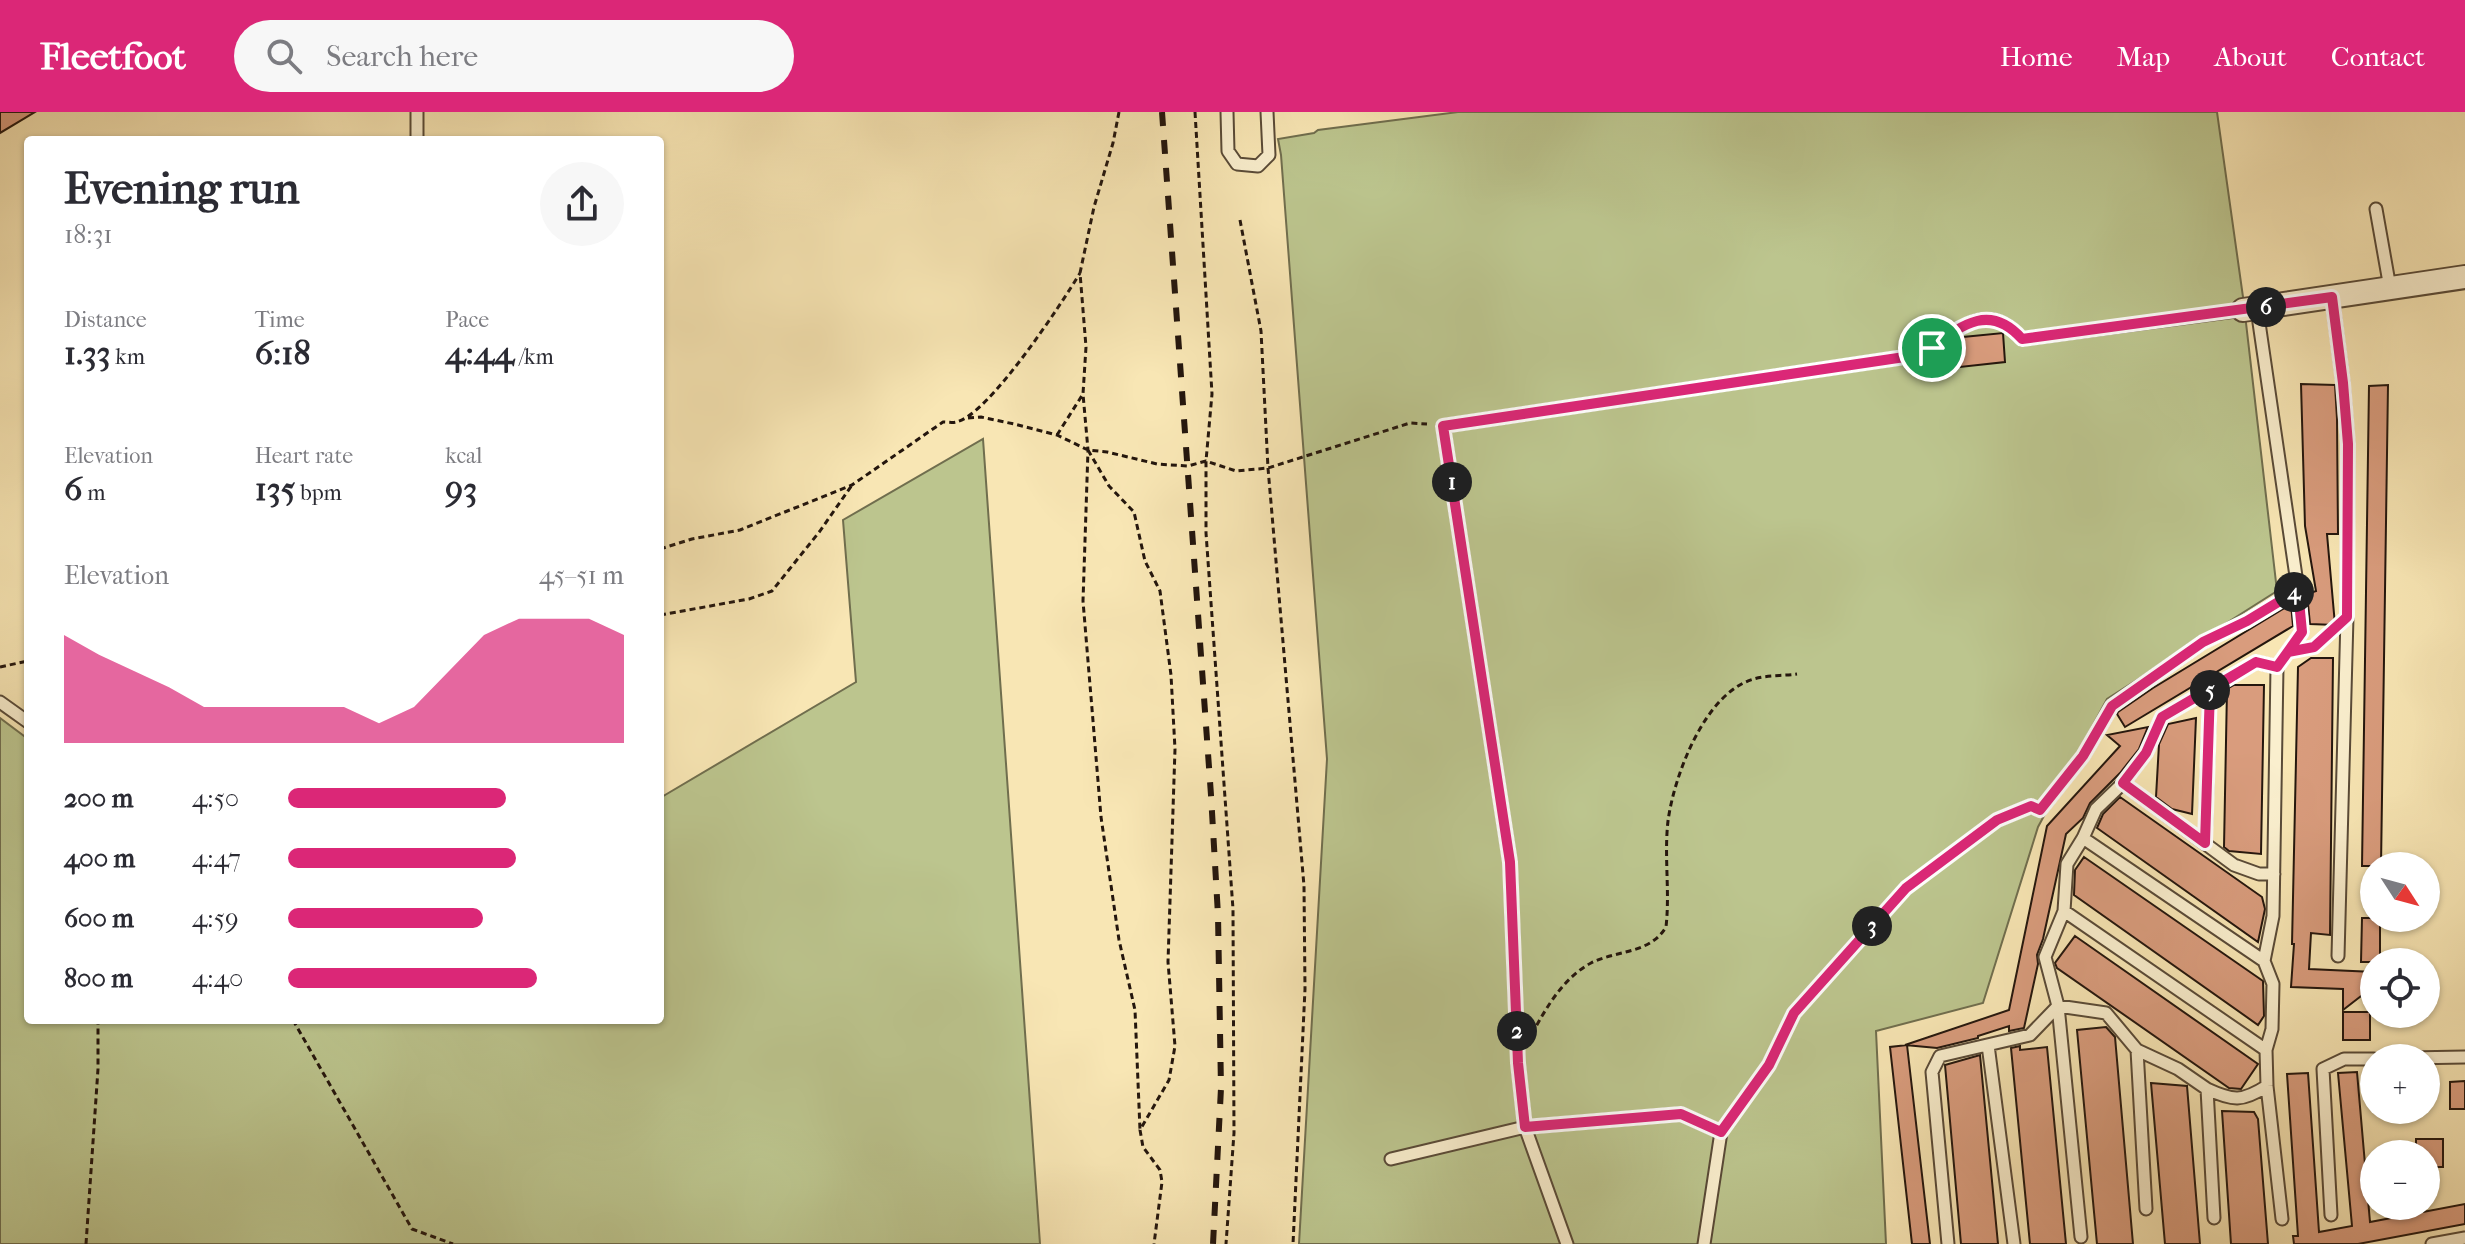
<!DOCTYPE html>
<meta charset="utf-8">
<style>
:root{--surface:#fff;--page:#f7f7f7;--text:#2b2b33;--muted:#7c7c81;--accent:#db2777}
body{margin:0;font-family:"IM FELL French Canon",serif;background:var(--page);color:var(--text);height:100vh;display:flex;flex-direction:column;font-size:30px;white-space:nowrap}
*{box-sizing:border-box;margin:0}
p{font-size:26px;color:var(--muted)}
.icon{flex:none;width:44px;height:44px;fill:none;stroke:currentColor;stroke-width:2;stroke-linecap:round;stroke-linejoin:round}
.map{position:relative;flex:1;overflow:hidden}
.drawer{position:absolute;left:24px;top:24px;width:640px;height:888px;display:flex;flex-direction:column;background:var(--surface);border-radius:8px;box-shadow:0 2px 6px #0004}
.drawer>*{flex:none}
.needle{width:52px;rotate:126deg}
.controls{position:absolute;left:2360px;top:740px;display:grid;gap:16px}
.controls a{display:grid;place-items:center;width:80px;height:80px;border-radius:50%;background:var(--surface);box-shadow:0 2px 6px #0004;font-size:40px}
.pin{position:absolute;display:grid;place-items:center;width:68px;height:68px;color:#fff;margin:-34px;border:4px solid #fff;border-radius:50%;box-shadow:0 2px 8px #0007}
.km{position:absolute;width:40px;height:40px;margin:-20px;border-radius:50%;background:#222;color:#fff;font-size:22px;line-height:40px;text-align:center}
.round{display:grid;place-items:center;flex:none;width:84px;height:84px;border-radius:42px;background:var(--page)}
.head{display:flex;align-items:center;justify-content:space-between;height:136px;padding:0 40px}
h1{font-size:44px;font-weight:700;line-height:60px}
.metrics{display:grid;grid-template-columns:repeat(3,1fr);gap:12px;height:136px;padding:8px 40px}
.metrics div{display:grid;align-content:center}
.metrics b{font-size:34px;font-weight:700}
.metrics small{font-size:22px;font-weight:400}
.metrics p{font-size:22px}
.chart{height:224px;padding:16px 40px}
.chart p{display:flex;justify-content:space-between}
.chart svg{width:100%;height:144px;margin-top:8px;fill:var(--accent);opacity:.7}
ul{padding:0 40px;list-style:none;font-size:26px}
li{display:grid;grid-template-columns:128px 96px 1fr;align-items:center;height:60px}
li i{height:20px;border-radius:10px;background:var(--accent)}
header{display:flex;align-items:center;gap:48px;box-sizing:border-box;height:112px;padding:0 40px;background:var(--accent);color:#fff}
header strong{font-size:38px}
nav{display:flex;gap:44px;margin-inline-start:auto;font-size:28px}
.search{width:560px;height:72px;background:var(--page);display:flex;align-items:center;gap:20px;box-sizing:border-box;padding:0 28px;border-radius:44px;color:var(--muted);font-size:30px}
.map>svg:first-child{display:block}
.green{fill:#bcc58e;stroke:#706e4e;stroke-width:2}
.building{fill:#d99c7d;stroke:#24160d;stroke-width:2}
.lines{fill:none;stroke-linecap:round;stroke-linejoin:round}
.service-casing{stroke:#594a37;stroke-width:15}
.minor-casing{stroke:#594a37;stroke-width:26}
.path{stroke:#24160d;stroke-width:3;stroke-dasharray:6 4;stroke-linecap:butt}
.service{stroke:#faefce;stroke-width:11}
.minor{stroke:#faefce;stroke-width:22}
.rail{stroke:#24160d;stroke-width:6;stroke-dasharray:14 14;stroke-linecap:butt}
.route-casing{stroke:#fff;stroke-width:16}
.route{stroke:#db2777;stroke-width:10}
</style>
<header>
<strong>Fleetfoot</strong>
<div class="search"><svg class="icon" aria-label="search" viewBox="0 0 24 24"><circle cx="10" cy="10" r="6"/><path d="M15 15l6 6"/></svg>Search here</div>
<nav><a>Home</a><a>Map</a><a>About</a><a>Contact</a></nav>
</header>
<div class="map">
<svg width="2465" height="1132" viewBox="0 0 2465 1132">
<rect width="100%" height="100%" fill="#f8e6b4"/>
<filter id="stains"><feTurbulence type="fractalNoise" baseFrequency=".0025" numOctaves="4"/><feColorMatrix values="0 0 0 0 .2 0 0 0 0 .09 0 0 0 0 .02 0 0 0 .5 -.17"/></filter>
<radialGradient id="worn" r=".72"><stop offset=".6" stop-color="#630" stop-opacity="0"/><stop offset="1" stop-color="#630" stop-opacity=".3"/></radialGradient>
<!-- green -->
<path class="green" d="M1458,0H2217L2243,185L2277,479L2107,587L2038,715L1983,891L1876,919L1886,1132H1299L1327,647L1281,43L1278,27L1314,21L1318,18Z
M983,327L1040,1132H0V606L28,627V908H660V686L856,570L843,408Z"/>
<!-- building -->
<path class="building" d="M0,0H35L0,21Z
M2003,221L2005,250L1951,256L1950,233L1963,225Z
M2301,272L2335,273L2337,307L2338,422H2327L2335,513L2310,512L2307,482L2316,479L2305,414Z
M2388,273L2381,754H2362L2369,274Z
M2291,492L2293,514L2125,615L2117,602L2118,600L2153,576Z
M2311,546H2333L2330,823L2311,821L2309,857L2374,860V874L2343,898V877L2291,875L2294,832H2292L2298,555Z
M2234,573H2264L2261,742L2229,739L2224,735L2227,577Z
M2196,606L2192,702L2172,697L2156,685L2159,632L2168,612Z
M2148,615L2139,637L2120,661L2090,691L2083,706L2066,722L2043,827L2037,843L2038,852L2024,916L2009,919V914L1978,924V926L1937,936L1905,933L2009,898L2047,714L2120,634L2107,623Z
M2120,685L2262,785L2265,797L2258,830L2097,716L2103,702Z
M2084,745L2263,869L2264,904L2258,913L2074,783L2075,758Z
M2362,806H2380V850H2361Z
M2075,824L2258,952L2241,977L2229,976L2057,856L2055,851Z
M2343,900H2370V928H2343Z
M2106,915L2115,925L2133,1132H2097L2077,918Z
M1907,933L1930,1132H1912L1890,935Z
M2020,934V938L2047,935L2066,1132H2030L2011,936Z
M1980,943L1998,1132H1961L1945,953Z
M2357,960L2370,1110L2465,1092V1112L2358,1132H2294L2293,1124H2298L2287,962L2308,961L2319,1120L2352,1114L2338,961Z
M2465,969V997H2450V970Z
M2151,971L2187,974L2200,1132H2165Z
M2222,999L2254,1000L2258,1007L2268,1132H2231Z
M2416,1027H2443V1055H2426V1042H2416Z"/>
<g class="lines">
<defs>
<path id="service" d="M417,0V28
M1227,0L1228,39L1237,52L1258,54L1269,43L1267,0
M2376,97L2390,176
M2332,185L2343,271L2348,332L2347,505L2338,844
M2257,197L2298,478L2302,520L2277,555
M0,590L28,610
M2123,671L2234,753L2259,762H2274
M2083,726L2264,849L2273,872L2272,917L2266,938L2267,974L2282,1107
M2205,731L2210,578
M2064,799L2266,938
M1988,933L2014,1132
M2137,938L2146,1097
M2408,946L2465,945
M2207,977C2233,989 2242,990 2267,974
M1391,1047L1525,1015L1681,1002L1721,1020
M2331,1103L2323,957L2344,947H2374
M2081,1125L2058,894L2045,845L2064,799L2067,752L2083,726L2096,697L2123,671L2146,641L2162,605L2256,550L2277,555L2273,804L2264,849
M1567,1132L1525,1015L1518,951L1510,750L1443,314L1918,243C1955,224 1984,183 2022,227L2243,198
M1704,1132L1721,1020L1769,953L1794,901L1906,776L1997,708L2031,694L2040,698L2083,644L2112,594L2203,530L2247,509L2298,478
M1948,1132L1932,960L1940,944L2030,923L2058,894L2106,901L2137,938L2178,957L2207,977L2214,1106
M2432,1132L2465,1126"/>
<path id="minor" d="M2243,198L2465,165"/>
</defs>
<!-- service casing -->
<use href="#service" class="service-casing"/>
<!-- minor casing -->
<use href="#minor" class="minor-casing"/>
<!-- path -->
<path class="path" d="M1119,0L1113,31L1094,95L1080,161L1086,235L1083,282L1088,338L1083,489L1101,705L1119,828L1135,898L1140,1018
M1195,0L1212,282L1206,349V421L1233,797L1234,1021L1226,1132
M1240,108L1261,219L1268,356L1304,774L1305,877L1293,1132
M968,306L981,305L1014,312L1057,323L1088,338L1107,340L1157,352L1188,354L1206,349L1236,359L1268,356L1410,311L1427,312
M1057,323L1083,282
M1088,338L1109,374L1134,400L1145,449L1160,479L1171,563L1175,637L1168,850L1175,934L1169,968L1140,1018L1143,1035L1160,1058L1162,1070L1154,1132
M660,437L692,427L740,418L852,373L943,310C947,310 952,311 956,310C988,304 1062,191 1080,161
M660,503L749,487L772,479L820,419L852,373
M2307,537L2314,535L2333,518
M0,555L28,549
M293,908L412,1117L453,1132
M1532,922C1546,896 1563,866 1591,851C1617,838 1650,842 1666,815C1670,780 1664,744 1668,709C1674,664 1705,580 1754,567C1767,563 1783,564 1797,562
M86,1132L98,957V908"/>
<!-- service -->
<use href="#service" class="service"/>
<!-- minor -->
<use href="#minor" class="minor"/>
<!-- rail -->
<path class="rail" d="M1162,0L1211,683L1218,803L1221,976L1213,1132"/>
</g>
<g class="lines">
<defs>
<path id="route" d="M1932,236L1918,243L1443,314L1510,750L1518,951L1525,1015L1681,1002L1721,1020L1769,953L1794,901L1906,776L1997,708L2031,694L2040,698L2083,644L2112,594L2203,530L2247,509L2298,478L2302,520L2277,555L2256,550L2162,605L2146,641L2123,671L2205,731L2210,578L2256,550L2277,555L2288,540L2314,535L2347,505L2348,332L2343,271L2332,185L2022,227C1991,192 1963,211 1932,236"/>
</defs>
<!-- route casing -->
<use href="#route" class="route-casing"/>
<!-- route -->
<use href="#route" class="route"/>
</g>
<rect width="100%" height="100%" filter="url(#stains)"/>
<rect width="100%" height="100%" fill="url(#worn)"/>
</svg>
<div class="controls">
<a><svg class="needle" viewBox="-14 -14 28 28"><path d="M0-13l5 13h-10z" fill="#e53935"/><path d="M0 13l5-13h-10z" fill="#7c7c81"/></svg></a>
<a><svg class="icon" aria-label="locate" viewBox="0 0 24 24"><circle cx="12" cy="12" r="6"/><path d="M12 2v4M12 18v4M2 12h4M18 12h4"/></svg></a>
<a>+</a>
<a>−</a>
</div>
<div class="pin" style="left:1932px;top:236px;background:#1e9e55"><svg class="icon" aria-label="arrive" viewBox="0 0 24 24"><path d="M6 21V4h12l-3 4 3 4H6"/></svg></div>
<b class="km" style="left:1452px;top:370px">1</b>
<b class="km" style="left:1517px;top:919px">2</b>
<b class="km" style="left:1872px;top:814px">3</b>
<b class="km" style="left:2294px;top:480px">4</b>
<b class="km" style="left:2210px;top:578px">5</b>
<b class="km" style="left:2266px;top:195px">6</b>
<section class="drawer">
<div class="head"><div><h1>Evening run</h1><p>18:31</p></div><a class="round"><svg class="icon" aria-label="share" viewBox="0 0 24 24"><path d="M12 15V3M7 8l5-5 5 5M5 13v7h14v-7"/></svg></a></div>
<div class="metrics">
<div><p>Distance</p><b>1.33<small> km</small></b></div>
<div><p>Time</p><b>6:18</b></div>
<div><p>Pace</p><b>4:44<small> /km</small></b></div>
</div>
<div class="metrics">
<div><p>Elevation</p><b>6<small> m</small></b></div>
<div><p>Heart rate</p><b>135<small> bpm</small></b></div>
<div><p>kcal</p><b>93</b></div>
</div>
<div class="chart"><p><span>Elevation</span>45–51 m</p>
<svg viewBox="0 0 160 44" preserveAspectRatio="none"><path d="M0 44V11L10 17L20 22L30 27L40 33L50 33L60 33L70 33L80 33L90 38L100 33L110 22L120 11L130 6L140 6L150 6L160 11V44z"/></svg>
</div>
<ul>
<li><b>200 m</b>4:50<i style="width:65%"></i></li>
<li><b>400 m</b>4:47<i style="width:68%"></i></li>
<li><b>600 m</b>4:59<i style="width:58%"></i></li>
<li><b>800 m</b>4:40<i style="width:74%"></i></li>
</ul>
</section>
</div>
